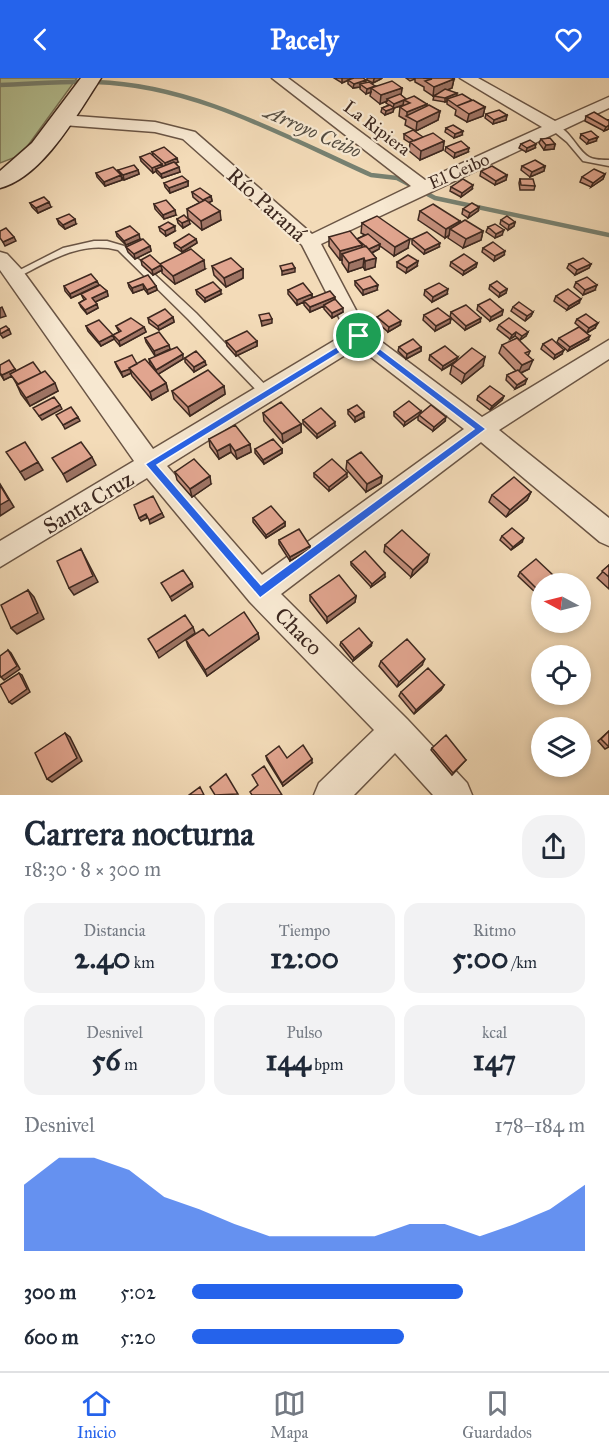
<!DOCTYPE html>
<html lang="es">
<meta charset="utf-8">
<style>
:root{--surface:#fff;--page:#f2f2f3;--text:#1f2937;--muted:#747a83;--line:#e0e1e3;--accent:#2563eb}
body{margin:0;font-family:"IM FELL Great Primer",serif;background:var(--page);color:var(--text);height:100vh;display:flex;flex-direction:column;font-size:22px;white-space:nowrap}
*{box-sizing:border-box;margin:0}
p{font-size:20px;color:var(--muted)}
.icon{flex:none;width:33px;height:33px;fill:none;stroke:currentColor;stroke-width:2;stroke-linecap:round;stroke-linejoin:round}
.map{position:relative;height:717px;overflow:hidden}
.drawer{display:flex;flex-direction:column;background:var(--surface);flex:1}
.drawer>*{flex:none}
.needle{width:39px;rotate:277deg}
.tools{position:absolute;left:531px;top:495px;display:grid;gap:12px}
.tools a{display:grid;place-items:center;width:60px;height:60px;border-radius:50%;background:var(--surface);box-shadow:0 3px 9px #0003;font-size:30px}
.pin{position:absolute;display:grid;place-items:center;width:51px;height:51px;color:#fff;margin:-26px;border:3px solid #fff;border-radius:50%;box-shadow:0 2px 6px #0007}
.round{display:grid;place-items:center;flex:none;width:63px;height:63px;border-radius:24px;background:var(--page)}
.overview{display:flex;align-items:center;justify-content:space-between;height:102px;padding:0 24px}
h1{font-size:33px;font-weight:700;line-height:45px}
.stats{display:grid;grid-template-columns:repeat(3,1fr);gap:9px;height:102px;padding:6px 24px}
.stats div{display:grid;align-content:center;border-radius:15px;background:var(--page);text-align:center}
.stats b{font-size:30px;font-weight:700}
.stats small{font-size:16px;font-weight:400}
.stats p{font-size:16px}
.chart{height:168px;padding:12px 24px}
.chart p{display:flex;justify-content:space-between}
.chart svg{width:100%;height:108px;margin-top:6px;fill:var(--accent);opacity:.7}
ul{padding:0 24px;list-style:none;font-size:20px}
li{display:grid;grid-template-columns:96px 72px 1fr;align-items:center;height:45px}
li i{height:15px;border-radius:8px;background:var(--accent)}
header{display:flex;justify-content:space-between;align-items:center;height:78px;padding:0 24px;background:var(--accent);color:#fff;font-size:27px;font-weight:700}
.tabs{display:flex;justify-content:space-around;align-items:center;height:84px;border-top:2px solid var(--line);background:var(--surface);font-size:16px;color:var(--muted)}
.tabs a{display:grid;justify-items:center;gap:3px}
.tabs .active{color:var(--accent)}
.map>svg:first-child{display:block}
.green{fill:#b5c193;stroke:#797459;stroke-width:1.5}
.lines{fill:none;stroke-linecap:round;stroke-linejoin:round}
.stream{stroke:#778171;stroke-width:4.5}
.service-casing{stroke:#6a5545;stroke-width:3}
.minor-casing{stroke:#6a5545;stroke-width:3}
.secondary-casing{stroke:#3d281f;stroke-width:3}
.service{fill:#f7e8d1;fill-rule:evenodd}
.minor{fill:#f7e8d1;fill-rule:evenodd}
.secondary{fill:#f7e8d1;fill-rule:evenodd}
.wall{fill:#c28e7b;stroke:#3d281f;stroke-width:1.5}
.shaded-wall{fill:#9e7464;stroke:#3d281f;stroke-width:1.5}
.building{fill:#e1a58f;stroke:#3d281f;stroke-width:1.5}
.route{fill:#2563eb;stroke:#fff;stroke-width:1.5;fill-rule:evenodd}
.labels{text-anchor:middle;stroke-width:4.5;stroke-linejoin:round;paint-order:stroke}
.far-street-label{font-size:18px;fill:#3d281f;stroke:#f7e8d1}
.far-water-label{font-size:20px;font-style:italic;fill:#554d41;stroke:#f7e8d1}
.street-label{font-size:22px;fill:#3d281f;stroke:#f7e8d1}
</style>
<header><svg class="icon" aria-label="back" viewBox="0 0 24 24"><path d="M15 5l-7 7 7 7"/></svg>Pacely<svg class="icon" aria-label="heart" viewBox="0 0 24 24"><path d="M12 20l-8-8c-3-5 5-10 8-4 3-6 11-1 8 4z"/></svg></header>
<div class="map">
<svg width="609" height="717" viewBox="0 0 609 717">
<rect width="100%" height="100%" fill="#f3dbb8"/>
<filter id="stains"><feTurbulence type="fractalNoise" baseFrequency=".00333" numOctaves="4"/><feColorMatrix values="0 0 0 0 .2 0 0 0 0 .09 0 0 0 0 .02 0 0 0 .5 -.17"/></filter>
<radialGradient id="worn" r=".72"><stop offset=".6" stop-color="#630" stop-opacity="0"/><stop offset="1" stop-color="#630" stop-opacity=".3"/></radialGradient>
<!-- green -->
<path class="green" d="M0,0H77L21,77L0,85Z"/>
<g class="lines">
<!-- stream -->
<path class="stream" d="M0,7C32,6 64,3 96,4C194,7 284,58 371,97L397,100L435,120L609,157"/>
<defs>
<path id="service" d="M551,47C569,47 576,72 589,79C594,82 603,82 609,82V88L583,83L567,64L551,51Z
M94,163H107L124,168L196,235L271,313L273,316L271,319H263L188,241L118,172C81,162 50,183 18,199H12L10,197L63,170Z"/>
<path id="minor" d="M272,0H288L425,102L542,49L460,0H478L555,43L609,19V30L321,166L367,253L482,339L609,262V281L499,352L609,440V468L600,464L481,364L281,516L407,641L467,705L472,717H433L395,675L354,717H314L319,705L374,652L250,524L147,400L0,489V463L134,383L0,192V174L7,176L22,192L153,371L347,255L302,167L183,61L155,54L63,47L55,42L63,37L155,44L195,54L312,156L411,108ZM358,269L464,351L262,497L167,388Z"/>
<path id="secondary" d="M81,0H101C78,35 43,99 0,110V93L32,65Z"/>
</defs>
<!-- service casing -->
<use href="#service" class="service-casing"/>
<!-- minor casing -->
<use href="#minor" class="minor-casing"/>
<!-- secondary casing -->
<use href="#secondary" class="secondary-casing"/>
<!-- service -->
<use href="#service" class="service"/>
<!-- minor -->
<use href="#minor" class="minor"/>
<!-- secondary -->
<use href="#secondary" class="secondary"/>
</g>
<!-- wall -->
<path class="wall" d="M334,0H353L375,8L402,10L401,17L406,21L440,33L438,42L416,53L405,47L406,42L399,38L400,29L403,28L404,27L394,30L393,34L385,37L381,34L382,30L389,27L386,25L387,23L380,26L370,18L371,14L366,16L360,11V9L353,10L348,6V2L342,5Z
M367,0H382L381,1L373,5L367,2Z
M406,0H452L454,1L452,10L447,12L457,18L485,29L483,38L467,44L455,37L456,32L447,26V23L445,24L433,22L434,18L436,16L433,18L424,12V9L415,4V1L410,3Z
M486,36L507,37L506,42L493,46L485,40Z
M586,38L609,42V41V51L604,53L585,43Z
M446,50L462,57L454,60L445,54Z
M404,56L444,63L443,72L420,82L409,73L410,65L404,61Z
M581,56L596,63L587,66L580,60Z
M541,61L555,66L554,71L544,72L539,65Z
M521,66L535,70L526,74L519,70Z
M446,69L468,74L454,80L445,73Z
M152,74L178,84L176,85L180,94L162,100L157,95L156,93L153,95L141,83L140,79L153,77Z
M522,88H545L544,93L530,99L521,92Z
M118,92H138L139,96L124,102L121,98L122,102L105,108L97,99L96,95L119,96Z
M481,93L507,97L506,102L495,107L480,98Z
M605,96L603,101L591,109L580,104L582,99Z
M520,101L535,108L534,112H520L519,105Z
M188,103V108L170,115L165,109L164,105Z
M451,109L472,111L461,119L450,113Z
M192,114L211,118L212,123L208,125L221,142L202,152L188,140L187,131L200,125L193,119Z
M30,125L51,129L38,135L32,129Z
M154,126L176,137L164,141L155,131Z
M463,131L478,133L468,140L462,136Z
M420,133L460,143L459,146L483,153L481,162L463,170L448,160L449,157L445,160L418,142Z
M57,141L76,146L65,151L59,146Z
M177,141L190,146L183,150L178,145Z
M501,142L515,144L514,148L508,152L500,146Z
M362,145L408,170L394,178L380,168L379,171L372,175L376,180L375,189L365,192L363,189L348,194L342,185V182H340L329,168V159L357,161L365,157L361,155Z
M159,149L175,153L166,158L160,153Z
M488,149L502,157L495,160L486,154Z
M116,154L140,161L126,167L117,158Z
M196,161L197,165L182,174L175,169L174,165Z
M412,161L439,169L424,176L412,166Z
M150,168L151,173L135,181L128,174L126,169Z
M483,170L504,177L494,183L482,174Z
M141,182L160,186L205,191L175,206L162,195V192L153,197L142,187Z
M397,184L417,188L406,195L397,189Z
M451,184L477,185L476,189L463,197L450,188Z
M569,186H591L589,190L575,197L567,190Z
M212,188L243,191V200L226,209L214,197Z
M355,203L377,212L363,217L355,207Z
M576,204L595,212L583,217L574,209Z
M128,205L156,208L157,212L148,216L144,211L133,215L129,209Z
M99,207L107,213L108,218L95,224L98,230L87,236L81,229L79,225L84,222L81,216L89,212L71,220L65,213L64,208Z
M490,207L507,211L506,215L499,219L489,211Z
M196,212L221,216L205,224L197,216Z
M288,212L312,216V219L335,222L343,234L332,240L324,231V228L310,234L304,227V224L297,227L288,216Z
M425,212L447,216L432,224L424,217Z
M556,218L579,225L567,232L554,223Z
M478,227L503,232L502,237L490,243L477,232Z
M513,229L533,234L531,238L525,243L511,233Z
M451,234L480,244L465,252L450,239Z
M424,237L451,240L450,245L435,253L423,242Z
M173,239L174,244L159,252L149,245L148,240Z
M377,239L400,247L388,254L376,243Z
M577,241L595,250L587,255L575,245Z
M499,247L528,254L526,258L520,262L515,258L510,261L497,251Z
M86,248L113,257L114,261L101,268L88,253Z
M116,248L144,249L146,254L120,268L115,262L113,257L119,254Z
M145,260L170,271L155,278L146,264Z
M559,260L588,262L568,273L557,264Z
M226,263H257V268L236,278L227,268Z
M543,266L562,276L554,281L541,271Z
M502,267L530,273L528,278L529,291L521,295L525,306L515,311L506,302L507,297L516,293L499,275Z
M399,269H421V273L406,281L398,273Z
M430,277L457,283L483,288L462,305L450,296L452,287L456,284L442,292L429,282Z
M185,280L206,287L194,294L185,284Z
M149,281H183L158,296L166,305L168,313L152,322L132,298L131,295L123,299L117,289L115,284L137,286L154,291L150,286Z
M0,287L16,293L41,295L58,313L30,328L21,316L17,307L12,298L4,302L0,296Z
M224,308L225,316L190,338L174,321L172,313Z
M478,318H504L502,322L490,332L477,322Z
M348,332L364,339L355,344L348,336Z
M421,333L420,336L445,343L433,353L418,342V338L404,348L394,338V334Z
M263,335L301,346V354L283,365L264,343Z
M303,342L335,348L317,360L303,346Z
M209,361L250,366L251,374L237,381L231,374L219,381L210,369Z
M255,371H282V375L264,386L255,375Z
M347,383L382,398L381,405L366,414L346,391Z
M175,394L211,406L192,419L177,402Z
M314,395L347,399L329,413L314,399Z
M531,414L527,422L506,439L489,424L492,417Z
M253,440L285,444V448L266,460L253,444Z
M502,458L522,464L511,472L500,462Z
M279,462L310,471L290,483L279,466Z
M385,467L427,484L411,499L384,474Z
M351,484L385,499L371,509L351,487Z
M609,487V511L597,500Z
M520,494L554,498L552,501L542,506V510L536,515L518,498Z
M310,517L356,518L355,524L327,545L310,523Z
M258,555L259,561L207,598L188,568L186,562Z
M341,564L371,568L353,583L340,567Z
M381,583L422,587L397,609L379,588Z
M444,607L441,612L414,636L399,618L401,614Z
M609,653V669L605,671L598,663Z
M432,670L466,682L452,697L431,672Z
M266,678L287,680L312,685L283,708L267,682Z"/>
<!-- shaded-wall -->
<path class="shaded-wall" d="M342,0H353L342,5Z
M375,0H382L381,1L373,5L374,1Z
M454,1L452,10L433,18L434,9Z
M366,2V7L360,6V9L353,10L354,6Z
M371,10V14L366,16L367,11Z
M402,10L401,18L387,21V23L380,26L381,17Z
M457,15V20L447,21V23L445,24V20Z
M404,22L403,27L394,30L393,34L385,37L386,33L393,30L394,26Z
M427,26L425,34L407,38V34Z
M485,29L483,38L467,44L469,36Z
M440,33L438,42L416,53L417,44Z
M507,37L506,42L493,46L494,42Z
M609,47V51L604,53L606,49Z
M463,53L462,57L454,60L455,56Z
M598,59L596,63L587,66L589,62Z
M444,63L443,72L420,82L421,73Z
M536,66L535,70L526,74L527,70Z
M555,66L554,71L544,72L546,67Z
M469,70L468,74L454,80L455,75Z
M177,80L178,84L166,89L165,85Z
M162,86L163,91H156V93L153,95L152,90Z
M545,88L544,93L530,99L532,94Z
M179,89L180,94L162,100L161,96Z
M138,92L139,96L124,102L123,97Z
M605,96L603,101L591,109L593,105Z
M121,97L122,102L105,108L104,104Z
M507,97L506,102L495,107L496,103Z
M188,103V108L170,115L169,110Z
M473,107L472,111L461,119L462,115Z
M211,118L212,123L203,127V122Z
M49,124L51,129L38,135L36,130Z
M479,129L478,133L468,140L470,135Z
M175,132L176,137L164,141L163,137Z
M220,133L221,142L202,152L201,143Z
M75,141L76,146L65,151L63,147Z
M189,142L190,146L183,150L182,145Z
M460,143L458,153L450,151L449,157L445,160L446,151Z
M515,144L514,148L508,152L509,147Z
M175,148V153L166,158L165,153Z
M504,152L502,157L495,160L496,156Z
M483,153L481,162L463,170L466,161Z
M139,156L140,161L126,167L124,163Z
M14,159L16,163L5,168L3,164Z
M196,161L197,165L182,174L181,170Z
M410,161L408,170L394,178L395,169Z
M440,165L439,169L424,176L425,172Z
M380,166L379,171L369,176V171Z
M362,167L361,176H342V182H340V173Z
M150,168L151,173L135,181L134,176Z
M505,173L504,177L494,183L495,178Z
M364,180L363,189L348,194L349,185Z
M376,180L375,189L365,192V183Z
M204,182L205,191L175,206L173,198Z
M418,183L417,188L406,195L407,190Z
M477,185L476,189L463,197L464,193Z
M591,186L589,190L575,197L577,192Z
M161,187L162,192L153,197L152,192Z
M295,190V194L282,197V193Z
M243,191V200L226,209L224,200Z
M97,203L99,207L71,220L70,216Z
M143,206L144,211L133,215L132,210Z
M378,207L377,212L363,217V212Z
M597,207L595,212L583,217L585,212Z
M156,208L157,212L148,216L147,212Z
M448,211L447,216L432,224L433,219Z
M507,211L506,215L499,219L500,215Z
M221,212V216L205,224V220Z
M107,213L108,218L93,225L92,220Z
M312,216V220L297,227V222Z
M335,219V224L324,227V228L310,234V229Z
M581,221L579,225L567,232L569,228Z
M97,226L98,230L87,236L85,232Z
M2,229L6,238L0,240V230Z
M343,230V234L332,240V235Z
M503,232L502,237L490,243L491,239Z
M533,234L531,238L525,243L527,238Z
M173,239L174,244L159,252L158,248Z
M451,240L450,245L435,253L436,248Z
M481,240L480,244L465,252L466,248Z
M272,241V245L262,248L261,243Z
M401,243L400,247L388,254L389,249Z
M598,245L595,250L587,255L589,250Z
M144,249L146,254L120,268L119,263Z
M9,251L11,256L3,260L0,256Z
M516,254L515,258L510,261L512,257Z
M528,254L526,258L520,262L522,258Z
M113,257L114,261L101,268L99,264Z
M590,258L588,262L568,273L570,269Z
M257,263V268L236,278V274Z
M169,267L170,271L155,278L154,273Z
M421,269V273L406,281L407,276Z
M564,272L562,276L554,281L555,277Z
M183,276V281L157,297L156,292Z
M458,279L456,283L442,292L443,288Z
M485,279L483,288L462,305L465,296Z
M533,282L529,291L518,296L522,287Z
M205,283L206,287L194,294V289Z
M15,291L18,295L4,302L2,297Z
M130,291L131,295L123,299L121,294Z
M527,301L525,306L515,311L517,307Z
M55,305L58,313L30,328L26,320Z
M166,305L168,313L152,322L150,314Z
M224,308L225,316L190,338L188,329Z
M504,318L502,322L490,332L492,328Z
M60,327L62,331L42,342L39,338Z
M421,333L420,337L404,348L405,344Z
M364,334V339L355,344V339Z
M78,339L80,343L65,351L63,347Z
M446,339L445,343L433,353L434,349Z
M335,344V348L317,360V356Z
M301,346V354L283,365L282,356Z
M230,366L231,374L219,381L217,373Z
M250,366L251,374L237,381L235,373Z
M282,371V375L264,386L263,382Z
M92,379L96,387L67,404L63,396Z
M38,384L43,392L25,402L20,394Z
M347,395V399L329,413V409Z
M210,398L211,406L192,419L190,411Z
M382,398L381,405L366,414L367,406Z
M0,406L14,429L0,438Z
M531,414L527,422L506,439L510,432Z
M162,435L164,439L150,446L149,442Z
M146,436L147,440L141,443L139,440Z
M285,444V448L266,460V457Z
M524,460L522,464L511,472L513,469Z
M310,468V471L290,483V479Z
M81,471L98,504L74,517L69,510Z
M429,477L427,484L411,499L413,492Z
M385,495V499L371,509L372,506Z
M192,505L193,509L172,523L170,519Z
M28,512L34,519L44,541L17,556L11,550Z
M356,518L355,524L327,545V539Z
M193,549L195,555L159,580L156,574Z
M258,555L259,561L207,598L205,592Z
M372,565L371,568L353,583L354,580Z
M8,572L11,575L20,591L4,602L1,599Z
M425,581L422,587L397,609L399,604Z
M19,595L22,597L30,614L12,626L9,624Z
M444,607L441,612L414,636L416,632Z
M65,655L70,659L82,683L52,704L47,701Z
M312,681V685L283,708L282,705Z"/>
<!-- building -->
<path class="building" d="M354,0H363L366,2L354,6L348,2Z
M423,0H452L454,1L434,9L425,3L432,1Z
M392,3L402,10L381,17L371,10Z
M369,4L375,8L367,11L360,6Z
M445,11L457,15L445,20L434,18Z
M400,16L406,21L394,26L387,21Z
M462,16L472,22L457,28L447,21Z
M414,18L427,26L407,34L400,29L410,25L404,22Z
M473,22L485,29L469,36L457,28Z
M390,27L394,30L386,33L382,30Z
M429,27L440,33L417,44L406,38Z
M499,32L507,37L494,42L486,36Z
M594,34L609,43V47L606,49L586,38Z
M453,47L463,53L455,56L446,50Z
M413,52L423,59L414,63L404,56Z
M591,53L598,59L589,62L581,56Z
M433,55L444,63L421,73L410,64Z
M550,60L555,66L546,67L541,61Z
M530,62L536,66L527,70L521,66Z
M461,63L469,70L455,75L446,69Z
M164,69L177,80L165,85L152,74Z
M150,75L162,86L152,90L140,79Z
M535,82L545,88L532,94L522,88Z
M174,84L179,89L161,96L156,91Z
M134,87L138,92L123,97L118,92Z
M492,88L507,97L496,103L481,93Z
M113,89L121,97L104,104L96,95Z
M594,91L605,96L593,105L582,99Z
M182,98L188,103L169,110L164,105Z
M463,101L473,107L462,115L451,109Z
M520,101H533L535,108L521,107Z
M200,110L211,118L203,122L192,114Z
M44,119L49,124L36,130L30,125Z
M166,122L175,132L163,137L154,126Z
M205,122L220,133L201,143L187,131Z
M472,125L479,129L470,135L463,131Z
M433,126L460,143L446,151L420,133Z
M69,136L75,141L63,147L57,141Z
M184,137L189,142L182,145L177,141Z
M377,138L410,161L395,169L362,145Z
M507,138L515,144L509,147L501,142Z
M465,142L483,153L466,161L450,151Z
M168,144L175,148L165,153L159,149Z
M495,146L504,152L496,156L488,149Z
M130,148L139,156L124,163L116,154Z
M6,150L14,159L3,164L0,160V153Z
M350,153L362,167L340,173L329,159Z
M427,154L440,165L425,172L412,161Z
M189,156L196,161L181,170L174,165Z
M368,156L380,166L369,171L357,161Z
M143,161L150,168L134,176L126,169Z
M493,164L505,173L495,178L483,170Z
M366,168L376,180L365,183L364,180L349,185L342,176Z
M191,171L204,182L173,198L160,186Z
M464,176L477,185L464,193L451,184Z
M150,177L160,186L161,187L152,192L141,182Z
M408,177L418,183L407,190L397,184Z
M231,180L243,191L224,200L212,188Z
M583,180L591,186L577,192L569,186Z
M292,185L295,190L282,193L280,188Z
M91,196L97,203L70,216L64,208Z
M148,197L156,208L147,212L143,206L132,210L128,205Z
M370,198L378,207L363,212L355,203Z
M587,199L597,207L585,212L576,204Z
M497,203L507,211L500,215L490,207Z
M213,204L221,212L205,220L196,212Z
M303,205L312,216L297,222L288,212Z
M439,205L448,211L433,219L425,212Z
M100,207L107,213L92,220L97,226L85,232L79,225L86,221L81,216Z
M568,211L581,221L569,228L556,218Z
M330,213L335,219L310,229L304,223Z
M335,221L343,230L332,235L324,227Z
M490,221L503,232L491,239L478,227Z
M519,224L533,234L527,238L513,229Z
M466,227L481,240L466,248L451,234Z
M438,230L451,240L436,248L424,237Z
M165,231L173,239L158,248L148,240Z
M388,232L401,243L389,249L377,239Z
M269,235L272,241L261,243L259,237Z
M586,236L598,245L589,250L577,241Z
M131,240L144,249L119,263L113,257L121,253L116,248Z
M509,240L528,254L522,258L516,254L512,257L499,247Z
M99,242L113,257L99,264L86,248Z
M6,248L9,251L0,256V251Z
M579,249L590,258L570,269L559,260Z
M247,253L257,263L236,274L226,263Z
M159,254L169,267L154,273L145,260Z
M517,260L530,273L525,275L533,282L522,287L502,267Z
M413,261L421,269L407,276L399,269Z
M552,261L564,272L555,277L543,266Z
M445,268L458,279L443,288L430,277Z
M177,269L183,276L156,292L149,281Z
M472,270L485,279L465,296L452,287Z
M196,273L205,283L194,289L185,280Z
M132,277L137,286L129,290L130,291L121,294L115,284Z
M145,281L166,305L150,314L129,290Z
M9,282L15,291L2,297L0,295V287Z
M33,284L41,295L18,306L10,296Z
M208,292L224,308L188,329L172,313Z
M518,292L527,301L517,307L507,297Z
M45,293L55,305L26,320L17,307Z
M490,308L504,318L492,328L478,318Z
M54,319L60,327L39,338L33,330Z
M409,323L421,333L405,344L394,334Z
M281,324L301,346L282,356L263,335Z
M357,327L364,334L355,339L348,332Z
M431,327L446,339L434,349L419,337Z
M71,329L78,339L63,347L56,337Z
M321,330L335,344L317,356L303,342Z
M235,347L250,366L235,373L230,366L217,373L209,361Z
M273,361L282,371L263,382L255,371Z
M25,364L38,384L20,394L6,374Z
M81,364L92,379L63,396L52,380Z
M361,374L382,398L367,406L347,383Z
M194,381L210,398L190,411L175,394Z
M332,381L347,395L329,409L314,395Z
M514,399L531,414L510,432L492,417Z
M0,407L9,422L0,427Z
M153,418L162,435L149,442L146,436L139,440L134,427Z
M271,428L285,444L266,457L253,440Z
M512,450L524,460L513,469L502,458Z
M299,451L310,468L290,479L279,462Z
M402,452L429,477L413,492L385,467Z
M81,471L93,498L69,510L57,483Z
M365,473L385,495L372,506L351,484Z
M536,481L554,498L545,506H542V509L538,512L520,494Z
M609,487V499L602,493Z
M183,492L192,505L170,519L161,505Z
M339,497L356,518L327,539L310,517Z
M28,512L38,535L11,550L1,527Z
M244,534L258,555L205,592L186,562L203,551L209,558Z
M185,537L193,549L156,574L148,561Z
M359,550L372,565L354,580L341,564Z
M407,561L425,581L399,604L381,583Z
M8,572L17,588L1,599L0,597V578Z
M428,590L444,607L416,632L401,614Z
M19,595L27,611L9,624L0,607Z
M609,653V669L601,661Z
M65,655L77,680L47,701L35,675Z
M446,657L466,682L453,695L432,670Z
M303,667L312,681L282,705L266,678L279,668L287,680Z
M264,688L282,717H252L250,714L258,707L252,697Z
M226,696L238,716L215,717L210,709Z
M200,709L204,717H189Z"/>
<!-- route -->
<path class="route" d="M359,255L486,351L260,520L145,386ZM359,263L474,351L261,507L157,387Z"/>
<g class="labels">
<!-- far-street labels -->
<g class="far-street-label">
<text transform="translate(377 50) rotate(37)" y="6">La Ripiera</text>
<text transform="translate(459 93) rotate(-24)" y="6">El Ceibo</text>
</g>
<!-- far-water labels -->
<g class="far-water-label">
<text transform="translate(313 53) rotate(24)" y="7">Arroyo Ceibo</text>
</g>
<!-- street labels -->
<g class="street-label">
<text transform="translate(267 126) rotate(42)" y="8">Río Paraná</text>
<text transform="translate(88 424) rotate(-31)" y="8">Santa Cruz</text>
<text transform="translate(299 553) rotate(45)" y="8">Chaco</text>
</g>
</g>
<rect width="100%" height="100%" filter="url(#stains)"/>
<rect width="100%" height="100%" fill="url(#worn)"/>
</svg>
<div class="tools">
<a><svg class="needle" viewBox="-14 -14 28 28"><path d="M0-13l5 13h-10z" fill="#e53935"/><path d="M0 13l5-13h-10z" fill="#747a83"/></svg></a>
<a><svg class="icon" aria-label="locate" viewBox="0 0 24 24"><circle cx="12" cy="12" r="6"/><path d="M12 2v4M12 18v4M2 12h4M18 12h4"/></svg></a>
<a><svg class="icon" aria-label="layers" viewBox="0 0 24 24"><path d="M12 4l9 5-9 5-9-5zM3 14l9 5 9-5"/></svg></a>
</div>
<div class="pin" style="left:359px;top:258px;background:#1e9e55"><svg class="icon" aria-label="arrive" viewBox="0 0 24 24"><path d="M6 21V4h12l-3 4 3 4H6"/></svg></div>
</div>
<section class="drawer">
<div class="overview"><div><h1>Carrera nocturna</h1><p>18:30 · 8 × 300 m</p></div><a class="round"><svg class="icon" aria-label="share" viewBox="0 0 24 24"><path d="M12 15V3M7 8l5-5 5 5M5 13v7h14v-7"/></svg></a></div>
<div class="stats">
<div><p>Distancia</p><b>2.40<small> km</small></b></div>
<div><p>Tiempo</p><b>12:00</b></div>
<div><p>Ritmo</p><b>5:00<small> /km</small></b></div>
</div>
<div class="stats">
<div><p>Desnivel</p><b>56<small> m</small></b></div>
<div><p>Pulso</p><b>144<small> bpm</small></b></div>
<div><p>kcal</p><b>147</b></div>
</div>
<div class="chart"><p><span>Desnivel</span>178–184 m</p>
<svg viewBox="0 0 160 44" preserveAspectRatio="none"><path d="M0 44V17L10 6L20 6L30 11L40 22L50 27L60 33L70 38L80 38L90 38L100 38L110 33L120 33L130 38L140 33L150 27L160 17V44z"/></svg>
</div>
<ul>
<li><b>300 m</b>5:02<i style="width:69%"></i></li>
<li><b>600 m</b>5:20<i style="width:54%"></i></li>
</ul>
</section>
<nav class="tabs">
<a class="active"><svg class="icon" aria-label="home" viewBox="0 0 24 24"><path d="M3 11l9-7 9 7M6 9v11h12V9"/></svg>Inicio</a>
<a><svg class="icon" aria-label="map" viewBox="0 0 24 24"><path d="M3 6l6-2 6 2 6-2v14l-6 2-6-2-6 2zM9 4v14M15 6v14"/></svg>Mapa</a>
<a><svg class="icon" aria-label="saved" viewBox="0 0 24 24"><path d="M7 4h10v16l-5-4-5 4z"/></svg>Guardados</a>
</nav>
